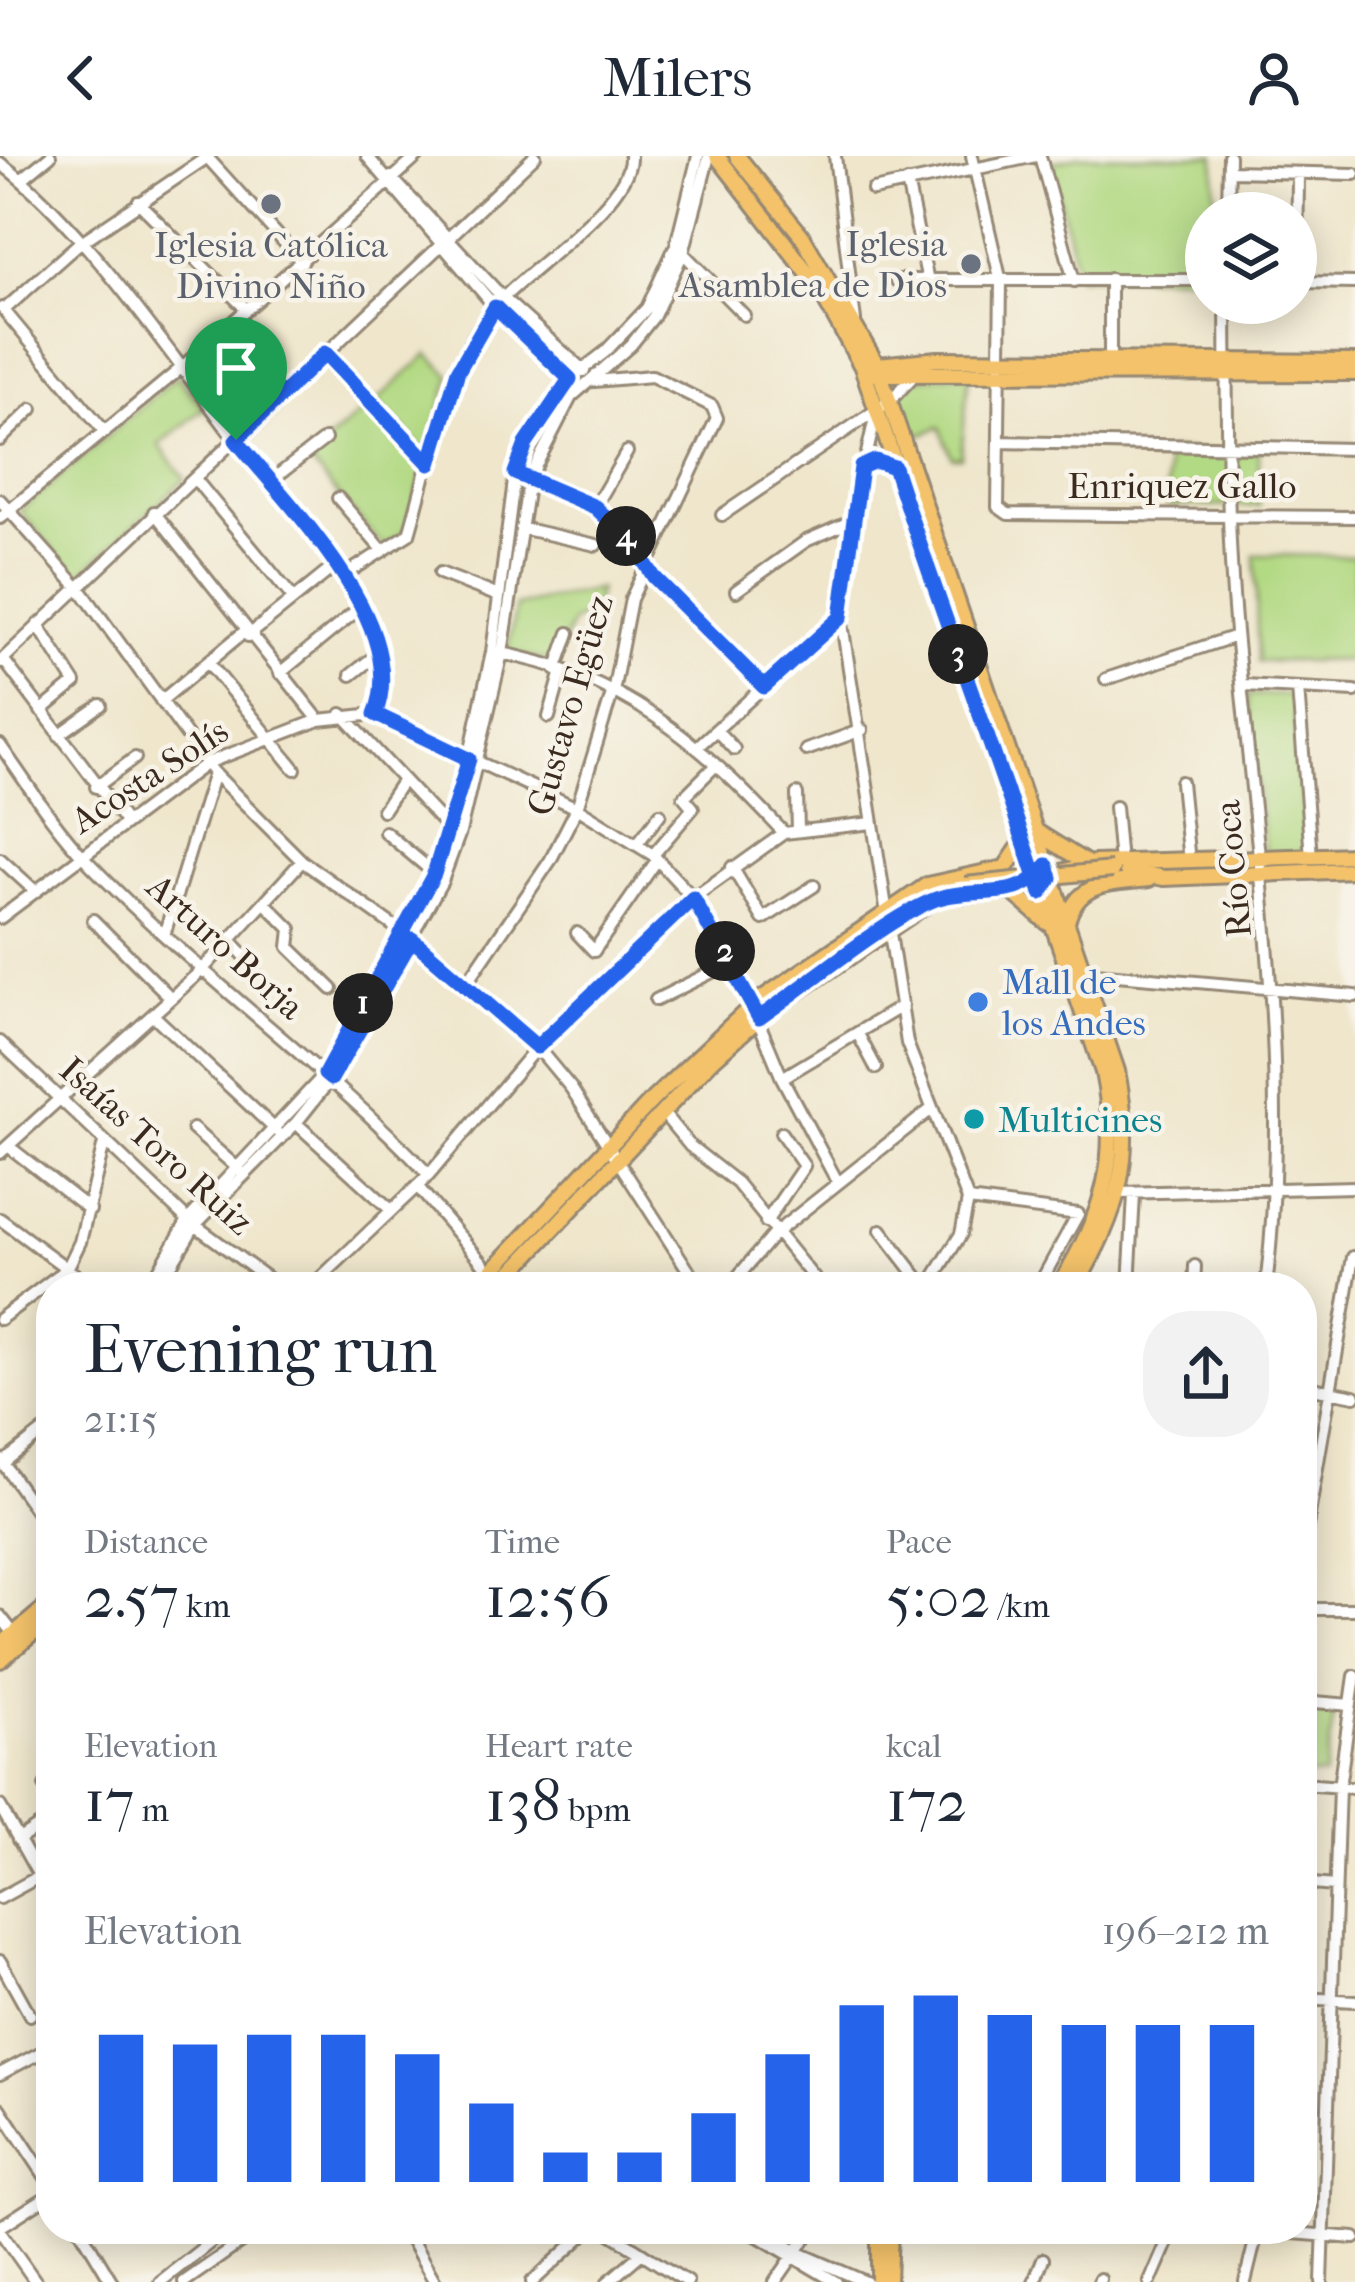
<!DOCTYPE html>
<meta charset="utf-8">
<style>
:root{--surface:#fff;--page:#f2f2f3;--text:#1f2937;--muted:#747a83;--accent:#2563eb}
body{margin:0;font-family:"IM FELL French Canon",serif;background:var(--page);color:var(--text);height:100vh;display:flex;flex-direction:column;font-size:45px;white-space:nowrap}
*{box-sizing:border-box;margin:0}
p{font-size:39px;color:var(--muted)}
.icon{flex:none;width:66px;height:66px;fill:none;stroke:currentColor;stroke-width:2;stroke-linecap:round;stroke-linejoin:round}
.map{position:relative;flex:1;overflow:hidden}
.details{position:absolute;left:36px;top:1116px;width:1281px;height:972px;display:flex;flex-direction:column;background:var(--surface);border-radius:48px;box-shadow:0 6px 30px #0003}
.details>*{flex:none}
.tools{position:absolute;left:1185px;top:36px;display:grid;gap:24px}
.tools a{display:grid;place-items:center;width:132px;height:132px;border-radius:50%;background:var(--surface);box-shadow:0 6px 30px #0003;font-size:60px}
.pin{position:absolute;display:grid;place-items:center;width:102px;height:102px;color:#fff;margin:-123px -51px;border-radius:50% 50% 50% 0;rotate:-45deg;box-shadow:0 0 12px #0007}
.pin .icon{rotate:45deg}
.km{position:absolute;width:60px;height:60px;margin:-30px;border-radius:50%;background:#222;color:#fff;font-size:33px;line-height:60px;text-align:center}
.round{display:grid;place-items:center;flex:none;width:126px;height:126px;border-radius:48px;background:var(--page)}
.headline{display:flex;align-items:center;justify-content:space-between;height:204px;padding:0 48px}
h1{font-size:66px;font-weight:600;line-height:90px}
.metrics{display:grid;grid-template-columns:repeat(3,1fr);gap:18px;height:204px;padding:12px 48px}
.metrics div{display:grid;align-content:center}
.metrics b{font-size:60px;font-weight:600}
.metrics small{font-size:33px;font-weight:400}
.metrics p{font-size:33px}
.chart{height:336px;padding:24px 48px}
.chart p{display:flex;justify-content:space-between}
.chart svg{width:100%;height:216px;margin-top:12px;stroke:var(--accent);stroke-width:6}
header{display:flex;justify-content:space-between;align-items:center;height:156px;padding:0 48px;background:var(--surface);font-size:54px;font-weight:600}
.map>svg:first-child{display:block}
.green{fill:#b2d983;stroke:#768250;stroke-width:3}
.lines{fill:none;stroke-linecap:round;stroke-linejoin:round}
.minor-casing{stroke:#958875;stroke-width:16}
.major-casing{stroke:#958875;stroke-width:20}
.minor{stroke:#fff;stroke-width:10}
.major{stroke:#f3c26a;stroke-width:14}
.major-bridge-casing{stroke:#958875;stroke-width:20;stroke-linecap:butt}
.major-bridge{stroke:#f3c26a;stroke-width:14}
.route-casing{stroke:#fff;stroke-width:24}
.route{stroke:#2563eb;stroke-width:15}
.worship-dot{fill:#6b7280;stroke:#f7f3e8;stroke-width:4.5}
.shop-dot{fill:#3f7fe0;stroke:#f7f3e8;stroke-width:4.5}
.culture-dot{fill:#0f9aa8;stroke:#f7f3e8;stroke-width:4.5}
.labels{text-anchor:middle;stroke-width:9;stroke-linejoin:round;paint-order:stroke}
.worship-label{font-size:36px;fill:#5b616d;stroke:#f7f3e8;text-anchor:end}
.street-label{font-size:36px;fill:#3b2a1e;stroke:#f7f3e8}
.shop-label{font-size:36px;fill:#366cbe;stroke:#f7f3e8;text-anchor:start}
.culture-label{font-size:36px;fill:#0d838f;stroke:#f7f3e8;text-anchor:start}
</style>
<header><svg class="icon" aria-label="back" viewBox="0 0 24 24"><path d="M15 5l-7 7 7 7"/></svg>Milers<svg class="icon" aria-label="person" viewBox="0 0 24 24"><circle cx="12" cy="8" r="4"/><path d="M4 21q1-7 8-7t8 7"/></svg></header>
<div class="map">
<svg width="1355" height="2126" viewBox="0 0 1355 2126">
<rect width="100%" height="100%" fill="#f7f3e8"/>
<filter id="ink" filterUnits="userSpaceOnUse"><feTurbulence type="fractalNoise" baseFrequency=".00833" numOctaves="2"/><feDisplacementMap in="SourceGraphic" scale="24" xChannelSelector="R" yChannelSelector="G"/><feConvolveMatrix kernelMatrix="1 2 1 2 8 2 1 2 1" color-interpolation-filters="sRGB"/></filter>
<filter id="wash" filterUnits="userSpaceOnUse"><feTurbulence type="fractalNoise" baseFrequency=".004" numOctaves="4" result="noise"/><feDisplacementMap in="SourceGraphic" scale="48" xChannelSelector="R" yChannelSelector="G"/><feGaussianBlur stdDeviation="2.7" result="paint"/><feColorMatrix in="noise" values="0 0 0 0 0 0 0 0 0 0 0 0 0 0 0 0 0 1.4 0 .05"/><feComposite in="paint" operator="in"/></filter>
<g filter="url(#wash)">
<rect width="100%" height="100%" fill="#efe6cc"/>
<!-- green -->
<path class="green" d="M1079,0H1215V57H1206V120L1078,121L1051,7Z
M428,198L451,220L427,298L377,245Z
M969,218L961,301H952L940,271L909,283L899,237L915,223Z
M177,220L205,251L159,289L185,323L77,421L20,355Z
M372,247L426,308L405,375L384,391L307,303Z
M1167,295H1259V350H1167Z
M1255,399L1355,400V504L1258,506Z
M599,433L593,456L572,466L555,507L507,496L516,450Z
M1248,539H1292L1307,695L1265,699Z
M1310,1551L1335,1553L1324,1620L1305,1619Z"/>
</g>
<g filter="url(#ink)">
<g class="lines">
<defs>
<path id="minor" d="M206,0L302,106
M367,0L495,151L576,225
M835,0L855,165
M972,0L1001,126L998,351L1008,358L1355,361
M1040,0L1074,125
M0,7C80,65 175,204 237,286C279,341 332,391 363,454C381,490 391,521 375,558
M1230,15L1355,18
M391,21L503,142L584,215
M22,23L50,0
M907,26L928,125
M873,34L1036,0
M138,46L246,153
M1228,57L1229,0
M679,93L744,159
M896,124H1206
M1296,126L1355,127
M1297,126L1298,17
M1226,147C1227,256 1226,367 1236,476C1256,695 1292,911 1266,1131
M2,152L105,276
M4,154L77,89L209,0
M325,197L430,308
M1110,210V123
M876,257L852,365L841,461L907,887L968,1044L961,1078L928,1131
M0,284L32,253
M999,286L1355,293
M861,311L875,305L894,311
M524,321L595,351L631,385L654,421L764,531
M195,323L293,442
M269,326L325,283
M338,342L383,395
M0,344L83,437L214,617L302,705L412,783L537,891L571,932L699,1131
M595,351L627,296
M154,356L319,564
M722,359L891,244L917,216
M0,362L180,213L418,0
M521,372L596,389
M440,417L496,439
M343,420L409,378C431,304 445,205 498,147C529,113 633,44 630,0
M736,435L806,385L852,365
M38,469L75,527L41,555
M248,480L336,409
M495,496C621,518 700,586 784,677
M3,503L126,666
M0,506L535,0
M208,506L295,613
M556,514L569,477
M280,517L361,451
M351,519L380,496
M1106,523L1236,480
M1244,529L1355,535
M1298,532L1311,701
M161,545L244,476
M342,558L450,674
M549,561L562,515
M716,574L734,593
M59,579L101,549
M0,589C28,629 55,672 89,707C196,818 323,907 429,1019
M697,591L841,461
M806,594L862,574
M1181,626L1189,706
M96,631L135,602
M797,638L798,675
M1115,651L1120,707
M383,654L401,627
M385,676L434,717
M637,688L660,658
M653,699L693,652L684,641L716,609
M0,703L34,734
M732,711L763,763L814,730
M265,747L291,773L289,791L332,833
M0,762L207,607L319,564L375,558L577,652L653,699L693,742L736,812L782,922L838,1027
M93,764L171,842
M165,776L214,617
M577,777L594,795L657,704
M231,785L254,810
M1083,816L1355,840
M466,828L550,705L577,652L614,531L631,443L717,262L712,250L652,220L594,225
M656,844L732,806
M153,859L277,975
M858,878L876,912
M0,886L188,1064L279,1131
M782,922L902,850
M662,956L690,990L737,1027L821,1131
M296,967L391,1054
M193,973L242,1016
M8,990L90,1054
M0,997L203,813L302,705
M417,1030L493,1119
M1120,1037L1355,1031
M968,1044L1078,1058L1038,1131
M0,1063L92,1131
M766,1066L804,1010L781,977
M881,1074L925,1131
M149,1131L188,1064L325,918L434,717L469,603L492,496L515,317L527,288L570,223L605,196L647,152L676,89L698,0
M158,1131L195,1069L296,967L331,923L442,725L460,676L502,497L529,323L571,241L631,189L654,160L683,97L709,0
M311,1131L429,1019L537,891L693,742L784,677L872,667
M729,1131L774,1078L929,955
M1129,1131L1134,1039
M1194,1131L1195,1110
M0,1163L67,1113L80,1086L104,987
M1302,1230L1355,1240
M0,1303L51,1376
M3,1307L51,1269
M1304,1388L1353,1101
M1302,1453H1355
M0,1460L15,1479
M1302,1545L1351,1549
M1302,1628L1355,1632
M45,1630L51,1639
M0,1650L51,1741
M18,1684L51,1662
M1302,1727L1334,1730
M0,1742L51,1714
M0,1805L30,1859
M1302,1842L1355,1845
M0,1918L51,1891
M0,1952L51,2029
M0,2071L51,2038
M80,2073L112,2126
M405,2073L435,2126
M604,2073L687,2126
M746,2073L836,2126
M764,2073L797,2096L866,2126
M1243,2073L1355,2082
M336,2074L339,2073
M0,2075L36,2126
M160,2126L227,2073
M184,2126L260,2073
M532,2126L590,2073
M608,2126L642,2097
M775,2126L812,2073
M1034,2126L1043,2103
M1099,2126L1100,2123
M1150,2126L1173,2073
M1245,2126L1258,2073
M1322,2126L1339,1631L1355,1520"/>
<path id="major" d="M717,0L817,129L862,211L1103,916C1121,1004 1104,1055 1059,1131
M737,0L802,80L877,209L1117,915C1135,1003 1119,1055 1075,1131
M868,210L938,203L1355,206
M876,218L1355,217
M1037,676L1088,708
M1127,715L1164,722L1355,714
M1062,716L1094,707L1355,699
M1011,735L1048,767
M941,741L1011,735L1039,719
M1067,766C1078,724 1111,728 1149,723
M477,1131L653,943L754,848L927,729L1005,712L1025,683
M498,1131L712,904L759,862L953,731
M0,1490L51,1447
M0,1504L51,1463
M879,2126V2073
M888,2126L890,2073"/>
</defs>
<!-- minor casing -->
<use href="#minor" class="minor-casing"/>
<!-- major casing -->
<use href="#major" class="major-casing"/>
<!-- minor -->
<use href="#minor" class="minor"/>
<!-- major -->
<use href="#major" class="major"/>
<defs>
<path id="major-bridge" d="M965,729L1112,714"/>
</defs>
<!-- major-bridge casing -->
<use href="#major-bridge" class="major-bridge-casing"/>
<!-- major-bridge -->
<use href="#major-bridge" class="major-bridge"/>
</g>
</g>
<g class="lines" filter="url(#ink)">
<defs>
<path id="route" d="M236,284C289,350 412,469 375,558L469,603L434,718L325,918L331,923L412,783L537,891L693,742L759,862C804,831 890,760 936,743C975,729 1019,749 1047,709L1051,722L1041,737C995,594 940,454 894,311L875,305L861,311L841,461L764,531L654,421L631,385L595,351L515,317L526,288L570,223L495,151L458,215L430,308L325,197L236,284"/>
</defs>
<!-- route casing -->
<use href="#route" class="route-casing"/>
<!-- route -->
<use href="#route" class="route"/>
</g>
<!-- markers -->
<g class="worship-dot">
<circle cx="271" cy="48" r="12"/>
<circle cx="971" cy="108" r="12"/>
</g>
<circle class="shop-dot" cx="978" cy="846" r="12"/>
<circle class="culture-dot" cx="974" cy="963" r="12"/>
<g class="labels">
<!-- worship labels -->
<g class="worship-label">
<text x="947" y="100">Iglesia<tspan x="947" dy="41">Asamblea de Dios</tspan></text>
<text x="271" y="101" text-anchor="middle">Iglesia Católica<tspan x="271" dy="41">Divino Niño</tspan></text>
</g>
<!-- street labels -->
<g class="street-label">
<text x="1182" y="342">Enriquez Gallo</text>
<text transform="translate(569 549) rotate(-74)" y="13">Gustavo Egüez</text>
<text transform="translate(149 619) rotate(-33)" y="13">Acosta Solís</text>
<text transform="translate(1232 713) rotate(-95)" y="13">Río Coca</text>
<text transform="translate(226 790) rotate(42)" y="13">Arturo Borja</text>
<text transform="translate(157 989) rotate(42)" y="13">Isaías Toro Ruiz</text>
</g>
<!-- shop labels -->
<g class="shop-label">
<text x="1002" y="838">Mall de<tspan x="1002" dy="41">los Andes</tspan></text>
</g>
<!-- culture labels -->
<g class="culture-label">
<text x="998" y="976">Multicines</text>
</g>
</g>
</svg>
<div class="tools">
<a><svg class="icon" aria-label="layers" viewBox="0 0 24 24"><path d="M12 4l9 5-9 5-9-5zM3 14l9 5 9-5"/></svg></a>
</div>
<div class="pin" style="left:236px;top:284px;background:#1e9e55"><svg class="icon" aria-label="arrive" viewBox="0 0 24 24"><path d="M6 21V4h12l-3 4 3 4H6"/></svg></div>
<b class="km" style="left:363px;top:847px">1</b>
<b class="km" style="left:725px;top:795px">2</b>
<b class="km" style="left:958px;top:498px">3</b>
<b class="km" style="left:626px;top:380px">4</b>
<section class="details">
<div class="headline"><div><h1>Evening run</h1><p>21:15</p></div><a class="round"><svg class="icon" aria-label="share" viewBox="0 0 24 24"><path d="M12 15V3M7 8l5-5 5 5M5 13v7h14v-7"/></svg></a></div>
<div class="metrics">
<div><p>Distance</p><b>2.57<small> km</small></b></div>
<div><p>Time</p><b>12:56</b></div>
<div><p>Pace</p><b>5:02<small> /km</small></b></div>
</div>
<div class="metrics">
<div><p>Elevation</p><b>17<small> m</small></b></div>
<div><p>Heart rate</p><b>138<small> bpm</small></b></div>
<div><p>kcal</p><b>172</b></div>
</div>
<div class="chart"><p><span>Elevation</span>196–212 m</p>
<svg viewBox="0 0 160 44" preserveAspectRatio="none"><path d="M5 44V14M15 44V16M25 44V14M35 44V14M45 44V18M55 44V28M65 44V38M75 44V38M85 44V30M95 44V18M105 44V8M115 44V6M125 44V10M135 44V12M145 44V12M155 44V12"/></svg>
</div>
</section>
</div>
